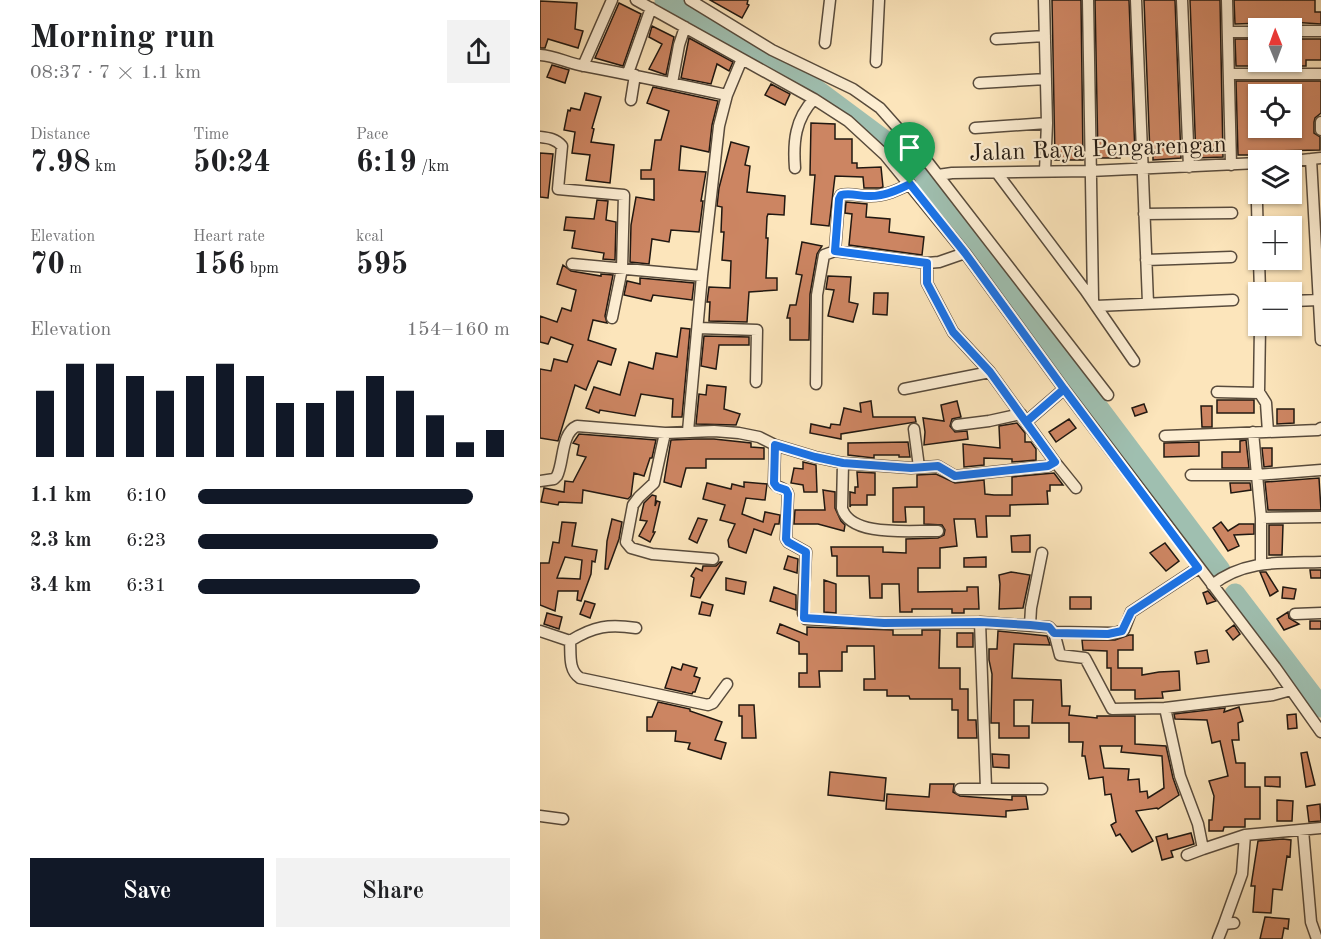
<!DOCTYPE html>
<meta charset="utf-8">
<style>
:root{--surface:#fff;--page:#f2f2f2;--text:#202124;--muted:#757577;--accent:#111827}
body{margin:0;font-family:"Old Standard TT",serif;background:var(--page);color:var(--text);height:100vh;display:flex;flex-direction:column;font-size:22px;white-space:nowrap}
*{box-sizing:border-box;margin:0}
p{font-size:20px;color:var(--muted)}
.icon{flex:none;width:33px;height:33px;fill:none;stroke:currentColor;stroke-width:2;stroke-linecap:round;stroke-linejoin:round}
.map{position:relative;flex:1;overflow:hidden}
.sheet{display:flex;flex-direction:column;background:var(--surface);width:540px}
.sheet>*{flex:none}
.needle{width:39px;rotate:359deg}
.fabs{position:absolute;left:708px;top:18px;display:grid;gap:12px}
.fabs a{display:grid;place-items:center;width:54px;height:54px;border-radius:0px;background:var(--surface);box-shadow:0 2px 4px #0004;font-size:30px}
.pin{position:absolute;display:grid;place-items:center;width:51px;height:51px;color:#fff;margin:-62px -26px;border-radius:50% 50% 50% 0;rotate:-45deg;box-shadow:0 0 6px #0007}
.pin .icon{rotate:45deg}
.round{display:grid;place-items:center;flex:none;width:63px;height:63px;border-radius:0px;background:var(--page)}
.head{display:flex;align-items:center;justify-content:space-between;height:102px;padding:0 30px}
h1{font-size:33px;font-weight:800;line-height:45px}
.metrics{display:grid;grid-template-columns:repeat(3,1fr);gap:9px;height:102px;padding:6px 30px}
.metrics div{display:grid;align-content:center}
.metrics b{font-size:30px;font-weight:800}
.metrics small{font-size:16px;font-weight:400}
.metrics p{font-size:16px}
.chart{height:168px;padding:12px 30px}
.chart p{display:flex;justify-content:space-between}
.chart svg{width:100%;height:108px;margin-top:6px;stroke:var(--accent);stroke-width:6}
.action{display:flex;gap:12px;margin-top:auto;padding:12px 30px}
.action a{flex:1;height:69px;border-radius:0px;background:var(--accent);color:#fff;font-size:24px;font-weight:800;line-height:69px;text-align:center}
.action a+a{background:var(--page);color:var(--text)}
ul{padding:0 30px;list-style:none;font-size:20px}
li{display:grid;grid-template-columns:96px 72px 1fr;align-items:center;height:45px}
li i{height:15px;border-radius:8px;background:var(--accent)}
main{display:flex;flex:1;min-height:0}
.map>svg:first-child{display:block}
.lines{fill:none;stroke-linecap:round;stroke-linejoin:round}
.river{stroke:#9fbfb0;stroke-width:21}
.building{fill:#cc8562;stroke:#211811;stroke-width:1.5;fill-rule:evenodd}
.minor-casing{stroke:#584b3c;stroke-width:13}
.minor{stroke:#fdeed3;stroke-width:10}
.route-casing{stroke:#fff;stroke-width:12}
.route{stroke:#1a73e8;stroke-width:8}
.labels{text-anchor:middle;stroke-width:4.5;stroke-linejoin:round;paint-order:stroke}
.street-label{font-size:24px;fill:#211811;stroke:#fdeed3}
</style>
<main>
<section class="sheet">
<div class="head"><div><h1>Morning run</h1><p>08:37 · 7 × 1.1 km</p></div><a class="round"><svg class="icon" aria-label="share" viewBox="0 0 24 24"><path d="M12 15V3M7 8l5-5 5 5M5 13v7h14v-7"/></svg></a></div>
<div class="metrics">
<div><p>Distance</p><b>7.98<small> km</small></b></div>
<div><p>Time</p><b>50:24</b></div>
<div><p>Pace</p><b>6:19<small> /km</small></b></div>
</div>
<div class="metrics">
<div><p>Elevation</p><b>70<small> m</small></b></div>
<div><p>Heart rate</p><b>156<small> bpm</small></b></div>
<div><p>kcal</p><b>595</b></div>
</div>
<div class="chart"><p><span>Elevation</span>154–160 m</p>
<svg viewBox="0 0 160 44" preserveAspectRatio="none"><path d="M5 44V17M15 44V6M25 44V6M35 44V11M45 44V17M55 44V11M65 44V6M75 44V11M85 44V22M95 44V22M105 44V17M115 44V11M125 44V17M135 44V27M145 44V38M155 44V33"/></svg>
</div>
<ul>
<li><b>1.1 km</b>6:10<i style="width:88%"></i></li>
<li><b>2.3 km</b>6:23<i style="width:77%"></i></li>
<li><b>3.4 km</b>6:31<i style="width:71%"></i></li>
</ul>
<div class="action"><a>Save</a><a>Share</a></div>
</section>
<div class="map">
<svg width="781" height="939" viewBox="0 0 781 939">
<rect width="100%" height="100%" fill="#fce5bb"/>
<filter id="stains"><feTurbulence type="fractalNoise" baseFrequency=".00333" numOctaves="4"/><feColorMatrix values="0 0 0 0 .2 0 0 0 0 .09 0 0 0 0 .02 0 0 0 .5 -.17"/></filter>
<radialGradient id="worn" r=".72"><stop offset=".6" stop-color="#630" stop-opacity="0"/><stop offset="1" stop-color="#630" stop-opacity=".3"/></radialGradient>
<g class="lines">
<!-- river -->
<path class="river" d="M125,0L267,83L353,147L366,160
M383,179L511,345L680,570
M695,594L781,707"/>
</g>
<!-- building -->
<path class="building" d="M170,0H208L207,4L209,5L202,18Z
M512,0H541L543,160H515Z
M555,0H589L595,154H580V158H558Z
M604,0H635L641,158L613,160V154H610Z
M650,0H680L683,157L656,158Z
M694,0H775V12H781V24L751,22L695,24Z
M0,1L37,3L35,29L43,31L38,48L8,39L5,48H0Z
M79,3L101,14L83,66L55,58Z
M112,26L134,37L126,75L109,69L122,44L109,37Z
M149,38L193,62L189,71L177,64L171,84L141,78Z
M752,39H781V60H766V66H696L695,39H718V62H752Z
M12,65L29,70L25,83L7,77Z
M696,81H781V113L775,118L774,122V133L780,137V150L732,151V155H698ZM718,94H752V128H718Z
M231,84L250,94L245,105L225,95Z
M113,87L178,101L172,125L169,152L141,146L139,170L166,172L161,201H163L159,232L131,230L129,242L112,239L109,264L90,262L91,225L96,197L114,200V179H101V170H111L115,140H121L129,111L107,103Z
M45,93L61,97L52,128L54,129L51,142L74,145L70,183L46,180L50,155L32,153L35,132L24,130L28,110L30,111L31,108L40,110Z
M271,123L295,124V139H312V163H317V168L341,167L343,187L340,188H324L323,177L295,176L289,226L271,224L275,175H270Z
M191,142L209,147L205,165L210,166L207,192L245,196L244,215L228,214L227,217L226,238H228L226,278H237V290L209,292L207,322L169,321L170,302H167L169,287L190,288L191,261L182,260L184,232H181L182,207L177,206L179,188Z
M0,153L13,154L8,198L0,197Z
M57,200L68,201L66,220L76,222L75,260L63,259L64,253L32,248L35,231L24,230L26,217L54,219Z
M306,202L327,204L326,217L350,219L349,232L384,237L382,255L309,245L312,214L305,213Z
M262,242L282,246L277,254L270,294L269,340H250V318H247L250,305H256L262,275L256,274Z
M23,265L31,271L61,276V274L73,275L65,316L67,323L53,320L48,340L76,349L71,365L58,361L46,390L35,385L18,441L0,438V369L11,371L14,359L27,362L33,345L11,337L8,344L0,342V316L17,322L22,308L31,311L36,290L17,284Z
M288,276L311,277L309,302L318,304L313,322L288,316L294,290L286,289Z
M100,278L154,283L152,300L113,295L111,301L84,295L87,281L100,284Z
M334,293H348L347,315L333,314Z
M141,328L150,329L142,417H132L133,399L101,394L95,416L60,410L59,413L46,408L54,387L80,395L89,362L113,369L116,353L137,357Z
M164,336L209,337V345H179L176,369L161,366Z
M167,385L186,387L184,409L200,414L196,425L156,424L159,394L166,395Z
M677,400H714V413H677Z
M331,401L333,417H375L376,422L301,434V439L270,433L271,424L290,428L291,424L300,425L304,408L321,412L320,403Z
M417,401L421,417L412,419L410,426L415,432L427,431L428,439L384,445L385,432L383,418L404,421L401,405Z
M604,404L607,412L595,416L592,408Z
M661,406H672V427H662Z
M737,409H754V423L737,424Z
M529,419L536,428L516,442L509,432Z
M477,423L485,433V442H491L496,449V460L472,462V459L444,458V465L424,467L423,444L460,448L459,426Z
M39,434L116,440L112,458H110L104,476L94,473L91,496L88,499L43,490L42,503L19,502L18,505L1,502L4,488L24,492L25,481L33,482L46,457L37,455L39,445L33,443Z
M155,439H174L211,443V447L224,448V459H166V468H146L141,487L124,482L131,440Z
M706,440L709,468H682V452H700V441Z
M368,442L370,457H359V455H334V458L308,455V443Z
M659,442V456L624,457V443Z
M722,448H732V466L724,467Z
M263,462L276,465L277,492H264L263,485L251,483L254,468L263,469Z
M317,472L335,473V495H327V505H311L310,507V492L315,493V487H318Z
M514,473L523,485H510V491H507L508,504L470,505V516H446L447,537H437L435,519H414L417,546L400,548V568H378V592L427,591V587H438L439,609H424V613H412V609H372V612H360L359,584H342V598H330L329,576H297V556H292L291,547H343V552L366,553V539L398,538L404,535L405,530L402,525L384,524V507H365L366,522H353V488L377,487V475L396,474L415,483L444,480L445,494L454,495H472V477Z
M779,478L781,510H728L725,482Z
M204,482L227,484L225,500L206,498L202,514L223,522L225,512L240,515L239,524H235L231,535L214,529L206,553L189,547L188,540L195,524L180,520L185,505L163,499L167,483L191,489L192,484L204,487Z
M690,483H710L711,490L691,493Z
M283,490L295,492V508L301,521L305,525L304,531L278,524H254L255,510H285Z
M112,495L116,496L115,506L117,501L120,502L113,532H115L110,542L99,536L107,521L100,520L104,503Z
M158,518L167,520L157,543L149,539Z
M72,519L82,522L79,539L68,569H65L67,541Z
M22,522L36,523L32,546L57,550L55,562L52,561L51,574L41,601L37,600L38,591H18L15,611L0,605V563H9L13,542L19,543ZM25,557L42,560L40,579L17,578Z
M681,522L688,531L699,524H714V534L694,535L699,546L688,551L673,528Z
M729,525H743L742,555H729Z
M490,535V552H472L471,536Z
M625,543L639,561L626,571L610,553Z
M248,556L258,559L257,573L244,569Z
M446,557V567H424V558Z
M180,562H182L160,598L151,596L154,578L151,576L156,568L162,571L163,566H176Z
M770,570H781V578H771Z
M471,572L490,575L483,608L459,609L460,584L459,575Z
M720,572H726L738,591L730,596Z
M186,578L206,582L204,594L186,590Z
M284,580L296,584V613L284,612Z
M234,587L256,595V610L230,601Z
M743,587L756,589L754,599L742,598Z
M668,591L676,601L667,604L663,593Z
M530,597H551V609H530Z
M45,601L55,604L50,618L40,614Z
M162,602L173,605L170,616L159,614Z
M748,612L749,618L759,624L744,630L737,619Z
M7,613L22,617L19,629L4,624Z
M770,621H781V629H770Z
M240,624L267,635V627L353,630V635H382V630H400L399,668H420V689H428V720H436L437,738H418V710H412V699H370L369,696H347V690H324V679H335L334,646H307V652H302V671H279L280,687H259V673H267V654H259V642L237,633Z
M694,625L700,634L693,640L686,631Z
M458,631L507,636L510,645L474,644L472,678L521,680L522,706H530L529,715L557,718V716H595V744L626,746L633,778L639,795L618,809L617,808L596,811L613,841L592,852L580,834L576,836L571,825L576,822L571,794L565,795L563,777L549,779L545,756H542L543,742H529V723H492L493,700H474V726H489V738H459V723H451L452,674L449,660V649H457ZM560,746H582L581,752L622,756L624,788L608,798L607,791L600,792L599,779L588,780L589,769L564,768Z
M417,633H433V647H417Z
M589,635H593V650H578V668H602V675L619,672L639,671L640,690L622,692L623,698L595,699V690H571V668H567V651L543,650L542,640H575Z
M667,650L669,662L657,664L655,652Z
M143,664L157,668L154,676L160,678L155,692H153L152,694L125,688L132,667L141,670Z
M118,702L150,709V711L182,722L175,740L186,743L181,759L148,749L150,743L135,741L136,731H107V717H112Z
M199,705H214L216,738H202V716H199Z
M699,707L703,721L698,723L699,740H692L696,763H705V787H720V819H705V827H684L683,831H669V820H672L674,796L669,781L688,776L680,741L672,743L667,720L635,719L634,714L685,708L684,712Z
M756,714L757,728L748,729L747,715Z
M767,752L775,785L766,787L761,753Z
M452,754L469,755V768L453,767Z
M290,772L346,778L344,801L288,795Z
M725,777H740V787L725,786Z
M390,784H414L413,792L420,796L472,800V796H486L488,809L466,811V817L346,809L347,794L389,797Z
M737,800L753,801L752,821H737Z
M780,804L781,821L769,822L767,806Z
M651,833L654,844L631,851L633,857L622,860L616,837L627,834L628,839Z
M743,839L751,840L750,857L747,856L742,890L733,889L731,913L713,912L715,886H711L718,841Z
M725,917L749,919L748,929L744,928L742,939H720Z"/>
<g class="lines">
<defs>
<path id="minor" d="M96,0L274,99L308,121L345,155L425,253L524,389L735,667L781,732
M150,0L232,50L313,89L340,108L387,161L568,395
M504,0L507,123L505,171
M548,0L553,300
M596,0L608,303
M642,0L649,167
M687,0L691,165
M752,31H781
M688,32H718
M456,39L505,36
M285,43L290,0
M0,55C16,56 29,64 45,66C92,75 140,85 187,95
M336,62L339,0
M43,66L72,0
M88,73L111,8
M689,74H781
M132,83L139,45L145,27
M439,83L506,79
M91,100L95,75
M781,122V130
M435,128L507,123
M0,137C9,138 16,139 22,146L18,189L84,195L82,269L72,318
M771,159L781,340
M752,161L781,158
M716,164L718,243
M255,168C253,142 255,119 274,99
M360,171L387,161
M457,173L545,290L594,361
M398,175L412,173L550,171L718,163
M604,214L692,213
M295,251L299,199L301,195C311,192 321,197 331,196C345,196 358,190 370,184
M606,260L691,257
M719,260L720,292
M32,264L162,276
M752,301L779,300
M556,306L693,300
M720,326L719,392L726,403L728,432
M158,328L217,330L216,382
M276,384L277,295L284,255L295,251L387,263L399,262L425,253
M364,389L450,372
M677,392L719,393
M486,422L524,389
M417,425L449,421L481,414
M374,429L379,467
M148,431L162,276L179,126L187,95L202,59
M713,432L721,518V563
M125,433L114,483L99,497L93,505L86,542L91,548L112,554L173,559
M625,436L778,430L781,428
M235,445L234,483C237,489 246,487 248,494L246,539L248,542L266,552L263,613L266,619L344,623L440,622L509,627L514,632L575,633L584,630L591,612L658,568
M515,462L536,488
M303,463L302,508C310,538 373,530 398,531
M651,475H717L781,470
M0,481L14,479L17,476C24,462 21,433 37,426L125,433L174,431L199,433L219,437L235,445L275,457L303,463L371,468L398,466L415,476L508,466L515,462L450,372L413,332L387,283V263
M721,518L781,517
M672,585C705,559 742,563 781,562
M755,614L781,613
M440,622L446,788
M490,625L491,608L502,553
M0,631L30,641C54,626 69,624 96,628
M514,632L520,655L545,658L572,709L625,708L640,776L658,824L663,849L705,835L781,828
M30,641C31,654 28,670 40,678L168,705L173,703L187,684
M625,708L733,695L751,690
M420,789H502
M0,816L23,819
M763,830L771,922L777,939
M647,855L663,849
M684,924L702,874L705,835
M678,939L684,924L694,923"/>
</defs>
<!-- minor casing -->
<use href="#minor" class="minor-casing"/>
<!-- minor -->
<use href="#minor" class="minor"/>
</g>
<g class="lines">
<defs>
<path id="route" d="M370,184L425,253L524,389L486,422L515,462L508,466L415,476L398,466L371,468L303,463L275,457L235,445L234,483L237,487L246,490L248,494L246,539L248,542L266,552L264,618L344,623L440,622L490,625L509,627L514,633L568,634L582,631L591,612L658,568L524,389L486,422L450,372L413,332L387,283V263L295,251L299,199L301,195C311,192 321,197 331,196C345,196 358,190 370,184"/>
</defs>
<!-- route casing -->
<use href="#route" class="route-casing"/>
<!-- route -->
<use href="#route" class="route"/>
</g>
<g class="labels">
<!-- street labels -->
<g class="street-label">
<text transform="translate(558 148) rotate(-2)" y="8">Jalan Raya Pengarengan</text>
</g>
</g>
<rect width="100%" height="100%" filter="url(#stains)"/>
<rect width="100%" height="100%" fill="url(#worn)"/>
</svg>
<div class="fabs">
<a><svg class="needle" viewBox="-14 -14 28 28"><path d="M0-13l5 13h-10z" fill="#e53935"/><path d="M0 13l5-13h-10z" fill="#757577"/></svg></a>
<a><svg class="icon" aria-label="locate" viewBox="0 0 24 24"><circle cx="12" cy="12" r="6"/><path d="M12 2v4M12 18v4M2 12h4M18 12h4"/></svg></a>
<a><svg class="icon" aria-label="layers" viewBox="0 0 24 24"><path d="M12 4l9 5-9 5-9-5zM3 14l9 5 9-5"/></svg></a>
<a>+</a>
<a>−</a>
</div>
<div class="pin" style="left:370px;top:184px;background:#1e9e55"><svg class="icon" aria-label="arrive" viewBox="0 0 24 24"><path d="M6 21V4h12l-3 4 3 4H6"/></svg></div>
</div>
</main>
